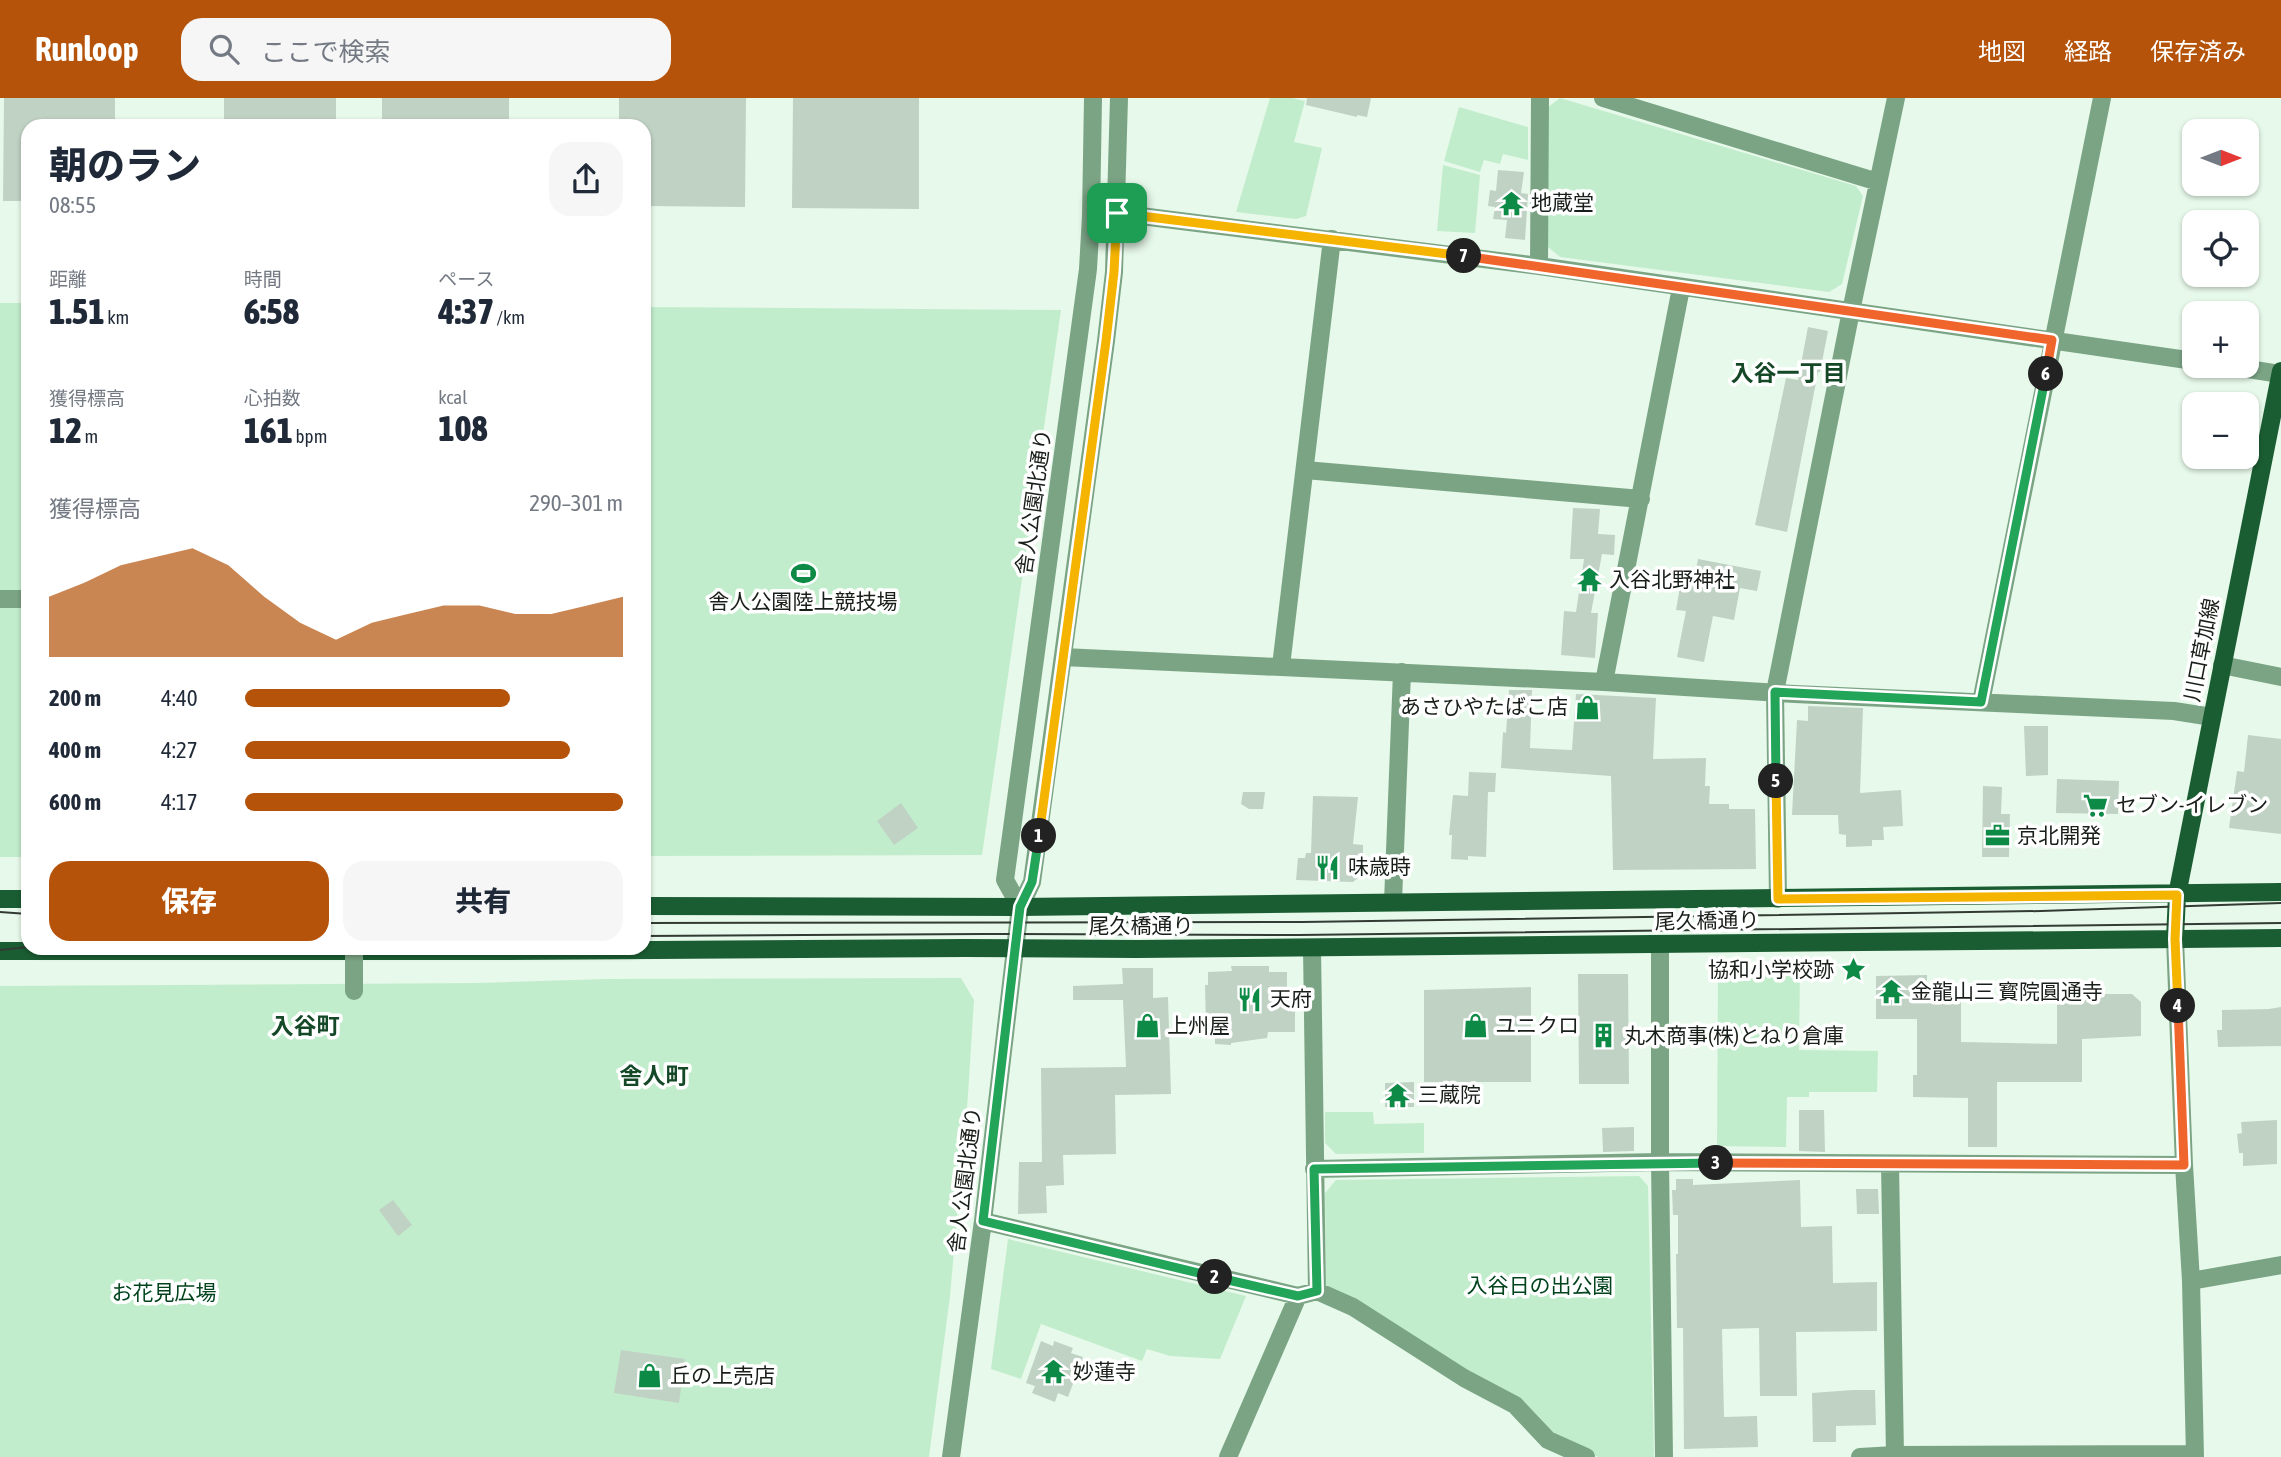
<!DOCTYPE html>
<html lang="ja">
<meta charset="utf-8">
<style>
:root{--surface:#fff;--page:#f6f6f7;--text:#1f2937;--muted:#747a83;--accent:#b45309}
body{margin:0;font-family:"Asap Condensed","Noto Sans JP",sans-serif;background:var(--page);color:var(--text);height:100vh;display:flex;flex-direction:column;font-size:26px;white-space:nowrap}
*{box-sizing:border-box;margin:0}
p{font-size:23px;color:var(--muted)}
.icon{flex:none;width:38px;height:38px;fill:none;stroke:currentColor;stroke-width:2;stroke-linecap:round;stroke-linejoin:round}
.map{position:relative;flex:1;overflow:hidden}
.side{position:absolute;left:21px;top:21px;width:630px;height:836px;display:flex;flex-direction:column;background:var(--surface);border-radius:21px;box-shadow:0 2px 5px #0004}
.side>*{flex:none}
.needle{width:46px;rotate:90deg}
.controls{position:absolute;left:2182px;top:21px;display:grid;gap:14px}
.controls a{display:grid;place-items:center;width:77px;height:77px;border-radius:14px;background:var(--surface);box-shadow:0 2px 5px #0004;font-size:35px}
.pin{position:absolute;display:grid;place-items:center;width:60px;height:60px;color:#fff;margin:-30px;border-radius:14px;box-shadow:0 4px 10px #0006}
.km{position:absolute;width:35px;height:35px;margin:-18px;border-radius:50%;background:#222;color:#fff;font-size:19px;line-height:35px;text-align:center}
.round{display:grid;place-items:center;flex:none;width:74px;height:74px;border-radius:21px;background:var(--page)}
.head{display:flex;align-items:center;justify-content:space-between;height:119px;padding:0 28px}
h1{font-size:38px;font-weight:800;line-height:52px}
.figures{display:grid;grid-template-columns:repeat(3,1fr);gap:10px;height:119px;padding:7px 28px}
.figures div{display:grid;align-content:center}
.figures b{font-size:35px;font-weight:800}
.figures small{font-size:19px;font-weight:400}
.figures p{font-size:19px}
.chart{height:196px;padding:14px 28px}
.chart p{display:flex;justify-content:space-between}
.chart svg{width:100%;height:126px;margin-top:7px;fill:var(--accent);opacity:.7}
.button{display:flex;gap:14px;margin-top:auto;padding:14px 28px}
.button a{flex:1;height:80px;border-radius:21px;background:var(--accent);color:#fff;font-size:28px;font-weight:800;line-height:80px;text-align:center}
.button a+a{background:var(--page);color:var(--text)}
ul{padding:0 28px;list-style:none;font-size:23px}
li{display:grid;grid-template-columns:112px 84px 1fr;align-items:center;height:52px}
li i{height:18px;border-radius:9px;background:var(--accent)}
header{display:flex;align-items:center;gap:42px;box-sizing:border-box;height:98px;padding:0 35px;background:var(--accent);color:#fff}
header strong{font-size:33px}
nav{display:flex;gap:38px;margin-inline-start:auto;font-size:24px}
.search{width:490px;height:63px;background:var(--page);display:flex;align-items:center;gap:18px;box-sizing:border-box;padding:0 24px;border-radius:21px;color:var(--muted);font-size:26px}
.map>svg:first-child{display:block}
.green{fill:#c2edcc}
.building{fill:#c0d2c4}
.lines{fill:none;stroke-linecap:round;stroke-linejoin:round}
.minor{stroke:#7ba485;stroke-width:18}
.major{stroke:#1b5d33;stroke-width:18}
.tram{stroke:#323a34;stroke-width:2}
.minor-bridge{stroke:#7ba485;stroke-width:18}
.split-1-casing{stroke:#fff;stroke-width:14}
.split-2-casing{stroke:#fff;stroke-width:14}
.split-3-casing{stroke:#fff;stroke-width:14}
.split-4-casing{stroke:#fff;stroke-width:14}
.split-5-casing{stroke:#fff;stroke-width:14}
.split-6-casing{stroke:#fff;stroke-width:14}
.split-7-casing{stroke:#fff;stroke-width:14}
.split-8-casing{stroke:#fff;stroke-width:14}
.split-1{stroke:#f5b400;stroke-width:9}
.split-2{stroke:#22a559;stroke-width:9}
.split-3{stroke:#22a559;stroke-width:9}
.split-4{stroke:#f0652b;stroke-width:9}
.split-5{stroke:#f5b400;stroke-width:9}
.split-6{stroke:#22a559;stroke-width:9}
.split-7{stroke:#f0652b;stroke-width:9}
.split-8{stroke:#f5b400;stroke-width:9}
.labels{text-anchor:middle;stroke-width:7;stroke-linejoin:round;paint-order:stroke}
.poi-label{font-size:21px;fill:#181e19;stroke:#fff;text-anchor:start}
.street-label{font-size:21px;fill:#181e19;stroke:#fff}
.park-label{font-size:21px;fill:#00431d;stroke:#fff}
.neighbourhood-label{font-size:23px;font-weight:bold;fill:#144826;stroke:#fff}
</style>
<header>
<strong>Runloop</strong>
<div class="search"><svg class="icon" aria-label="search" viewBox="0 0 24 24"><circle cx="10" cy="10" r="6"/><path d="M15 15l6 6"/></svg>ここで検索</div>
<nav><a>地図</a><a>経路</a><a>保存済み</a></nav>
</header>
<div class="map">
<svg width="2281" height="1359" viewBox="0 0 2281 1359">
<rect width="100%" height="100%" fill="#e7f9ea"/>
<!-- green -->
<path class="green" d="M1270,0H1292L1305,3L1294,44L1322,50L1306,118L1296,121L1236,114Z
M1560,0L1856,88L1863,98L1842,186L1829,194L1560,159L1548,149L1547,10Z
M1459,9L1528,29V62L1503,56L1500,66L1484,62L1480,74L1444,63Z
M1443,67L1480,77L1475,135L1437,133Z
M0,205H28V759H0Z
M644,209L1061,212L982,757L644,758Z
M1718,870L1800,872L1799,952L1878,953L1877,994H1809V999H1787L1786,1049L1717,1048Z
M961,880L974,902L968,997L950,1198L929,1359H0V888L477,885L606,881Z
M1325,1014H1373L1374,1026L1424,1025V1055L1336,1056L1325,1045Z
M1639,1078L1648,1088L1654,1359H1598L1556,1338L1334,1198L1326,1187L1325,1095L1336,1082Z
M1008,1141L1246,1198L1220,1261L1170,1258L1147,1251L1142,1263L1041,1226L1021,1281L991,1271Z"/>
<!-- building -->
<path class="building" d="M4,0H115V28H28V103H3Z
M224,0H336V28H224Z
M382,0H509V28H382Z
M619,0H746L745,109L644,108V28H619Z
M793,0H919V111L792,110Z
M1307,0H1371L1367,19L1357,17V19L1306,7Z
M1498,72L1524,74L1521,95L1528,96L1525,142L1505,140L1507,122L1493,121L1495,109L1488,108L1490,92L1496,93Z
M1808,229L1828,233L1820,274H1818L1787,434L1755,427L1786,280L1798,282Z
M1573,410L1600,411L1598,436L1615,437L1614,457L1602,456L1591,515H1598L1595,560L1561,557L1564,513L1576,514L1584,461H1570Z
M1698,461L1761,473L1757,493L1740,490L1734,522L1713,518L1704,564L1677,559L1686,513L1676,512L1681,483L1693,485Z
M1509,592H1532L1530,650L1572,652L1576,596L1656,600L1653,661L1706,660L1705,688H1710L1709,706H1729V711H1755L1756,771L1613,772L1611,678L1501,670L1503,634L1506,635Z
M1808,608L1863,610L1860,695L1901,692L1903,728L1883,729L1884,742H1872V748L1846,749V737L1839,736L1838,717H1792L1797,622L1808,623Z
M2024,628H2048V677L2026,678Z
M2248,637L2281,641V736L2229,730L2237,673L2244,674Z
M1469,674L1496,675L1495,694H1488L1486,759L1468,758V762L1451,761L1452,737H1449L1453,697L1468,698Z
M2057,681L2119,683L2118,716L2056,715Z
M1983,688L2002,689L2001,716H2010L2009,759H1982Z
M1243,694H1265L1263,711H1249L1241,706Z
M1313,698L1358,699L1353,746L1363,747V755L1359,779L1353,784L1296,782L1298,760H1305L1306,755H1311Z
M901,705L918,730L894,747L877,723Z
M1231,868H1269V874H1287V894H1295V934H1268L1267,940L1231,945V947L1215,946V937L1210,933L1209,926H1206L1205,887H1208V874L1232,873Z
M1122,870H1153V900L1168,899L1171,996L1115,997L1116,1056L1063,1057L1064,1087L1046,1088L1047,1115L1018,1116L1019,1064H1042L1041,970L1126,969L1123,902H1073V888L1123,886Z
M1578,876H1628L1629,986H1579Z
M1927,877V891H1961V944L2057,946V883H2098V896H2132L2141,904V938L2082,941V984H1997V1049H1968V1000L1913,999V977H1917V921H1876V878Z
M1531,889V984H1424V892Z
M2281,909V948L2218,949L2217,932H2222V912L2269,911Z
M1414,984V1009H1385V985Z
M1799,1012H1824L1825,1054L1799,1053Z
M2277,1022V1066L2243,1068V1055H2239L2237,1036L2242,1035L2241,1024Z
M1634,1029V1053L1603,1054L1602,1030Z
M1676,1081H1693V1087L1800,1082L1801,1129L1832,1128L1833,1185L1877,1184V1233L1796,1234L1797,1298H1760L1759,1230L1722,1231L1724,1319L1757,1318L1758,1349L1684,1351L1683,1230H1677L1676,1156H1678V1117H1673L1672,1092H1676Z
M1856,1091H1878L1879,1116H1857Z
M393,1102L412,1127L398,1138L379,1112Z
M1041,1243L1053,1248L1054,1243L1073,1250L1071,1255L1083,1259L1068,1299L1058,1295L1055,1304L1032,1295L1035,1288L1026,1285Z
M621,1252L685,1261L679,1305L614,1295Z
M1853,1292H1875L1876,1327L1836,1328V1344H1813L1812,1295Z"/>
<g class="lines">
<!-- minor -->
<path class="minor" d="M1603,0L1878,84
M1117,115L1539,168L2194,263
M1539,168L1540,0
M2229,268L2280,276
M1305,372L1641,401
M0,501H28
M1063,559L1604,584L1795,596L2174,613L2212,619
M2222,567L2281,579
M1281,568L1332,141
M1604,584L1681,190
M1981,604L2102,0
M1778,801L1775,594L1851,213L1896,0
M1393,804L1402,574
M1020,809L1005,782L1088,171L1091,118L1093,0
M2175,841L2184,1067L2191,1183L2195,1359
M1660,846V1064L1664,1359
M1312,850L1317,1193
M1890,1066L1895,1357
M1314,1071L1660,1064L2184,1067
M983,1123L1298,1198L1317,1193L1353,1209L1464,1280L1515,1307L1548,1342L1586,1359
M2191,1183L2281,1167
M951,1359L983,1123L1020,809L1032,784L1106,243L1114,174L1119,0
M1228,1359L1298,1198
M1860,1359L1895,1357L2195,1356"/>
<!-- major -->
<path class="major" d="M0,801H28
M644,808L1020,809L2281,794
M2175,841L2177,797L2281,273
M0,853H493L964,850L1137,851L2281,840"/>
<!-- tram -->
<path class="tram" d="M0,814L28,816
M644,825L1302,824L2041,813L2281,805
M644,838L982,836L1299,837L2281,825
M0,852L28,849"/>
<!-- minor-bridge -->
<path class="minor-bridge" d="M354,850V893"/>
</g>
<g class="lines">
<defs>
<path id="split-1" d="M1039,738L1106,243L1114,174L1117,115"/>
<path id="split-2" d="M1039,738L1032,784L1020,809L983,1123L1215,1179"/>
<path id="split-3" d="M1215,1179L1298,1198L1317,1193L1314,1071L1716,1065"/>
<path id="split-4" d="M1716,1065L2184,1067L2178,908"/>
<path id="split-5" d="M1776,683L1778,801L2177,797L2175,841L2178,908"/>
<path id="split-6" d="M1776,683L1775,594L1981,604L2046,276"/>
<path id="split-7" d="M1464,158L2052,242L2046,276"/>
<path id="split-8" d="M1117,115L1464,158"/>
</defs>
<!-- split-1 casing -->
<use href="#split-1" class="split-1-casing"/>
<!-- split-2 casing -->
<use href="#split-2" class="split-2-casing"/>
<!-- split-3 casing -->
<use href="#split-3" class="split-3-casing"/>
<!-- split-4 casing -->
<use href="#split-4" class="split-4-casing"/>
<!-- split-5 casing -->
<use href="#split-5" class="split-5-casing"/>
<!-- split-6 casing -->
<use href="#split-6" class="split-6-casing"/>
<!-- split-7 casing -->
<use href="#split-7" class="split-7-casing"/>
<!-- split-8 casing -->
<use href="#split-8" class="split-8-casing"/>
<!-- split-1 -->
<use href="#split-1" class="split-1"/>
<!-- split-2 -->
<use href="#split-2" class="split-2"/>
<!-- split-3 -->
<use href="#split-3" class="split-3"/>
<!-- split-4 -->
<use href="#split-4" class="split-4"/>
<!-- split-5 -->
<use href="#split-5" class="split-5"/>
<!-- split-6 -->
<use href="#split-6" class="split-6"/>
<!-- split-7 -->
<use href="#split-7" class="split-7"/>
<!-- split-8 -->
<use href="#split-8" class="split-8"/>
</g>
<!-- icons -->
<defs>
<symbol id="temple-bare" viewBox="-9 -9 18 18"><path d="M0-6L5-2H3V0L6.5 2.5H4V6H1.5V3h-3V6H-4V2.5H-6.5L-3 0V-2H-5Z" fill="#0d8a46" stroke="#fff" stroke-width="2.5" paint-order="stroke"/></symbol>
<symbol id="stadium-bare" viewBox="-9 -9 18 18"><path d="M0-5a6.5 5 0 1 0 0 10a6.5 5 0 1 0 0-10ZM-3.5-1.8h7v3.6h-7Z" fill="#0d8a46" stroke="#fff" stroke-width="2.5" paint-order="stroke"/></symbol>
<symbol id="shop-bare" viewBox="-9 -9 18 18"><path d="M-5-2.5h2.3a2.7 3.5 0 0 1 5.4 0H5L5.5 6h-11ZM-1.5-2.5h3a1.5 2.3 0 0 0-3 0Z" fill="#0d8a46" stroke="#fff" stroke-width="2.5" paint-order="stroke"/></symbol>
<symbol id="supermarket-bare" viewBox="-9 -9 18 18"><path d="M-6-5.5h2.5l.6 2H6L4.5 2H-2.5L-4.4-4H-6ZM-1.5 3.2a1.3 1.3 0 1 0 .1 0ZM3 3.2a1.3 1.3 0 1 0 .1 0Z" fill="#0d8a46" stroke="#fff" stroke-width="2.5" paint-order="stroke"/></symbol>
<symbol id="office-bare" viewBox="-9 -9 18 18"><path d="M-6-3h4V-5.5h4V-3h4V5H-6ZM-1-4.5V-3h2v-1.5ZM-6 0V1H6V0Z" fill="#0d8a46" stroke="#fff" stroke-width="2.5" paint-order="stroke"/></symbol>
<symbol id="restaurant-bare" viewBox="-9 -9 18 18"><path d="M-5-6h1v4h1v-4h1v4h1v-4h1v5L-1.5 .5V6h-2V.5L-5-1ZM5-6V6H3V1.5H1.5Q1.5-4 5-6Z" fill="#0d8a46" stroke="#fff" stroke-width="2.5" paint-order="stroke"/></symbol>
<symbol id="sight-bare" viewBox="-9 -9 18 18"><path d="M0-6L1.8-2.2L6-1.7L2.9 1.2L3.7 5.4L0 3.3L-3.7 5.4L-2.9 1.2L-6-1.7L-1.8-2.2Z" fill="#0d8a46" stroke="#fff" stroke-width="2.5" paint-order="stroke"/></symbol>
<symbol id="building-bare" viewBox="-9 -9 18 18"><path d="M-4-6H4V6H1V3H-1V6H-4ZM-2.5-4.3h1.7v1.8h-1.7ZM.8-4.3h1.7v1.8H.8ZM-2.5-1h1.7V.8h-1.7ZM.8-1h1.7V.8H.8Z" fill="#0d8a46" stroke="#fff" stroke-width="2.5" paint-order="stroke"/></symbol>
</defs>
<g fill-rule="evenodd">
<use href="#temple-bare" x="1494" y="88" width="35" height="35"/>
<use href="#stadium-bare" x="786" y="458" width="35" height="35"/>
<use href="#temple-bare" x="1572" y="464" width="35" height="35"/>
<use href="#shop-bare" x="1570" y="592" width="35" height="35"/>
<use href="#supermarket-bare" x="2078" y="690" width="35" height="35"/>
<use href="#office-bare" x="1980" y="720" width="35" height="35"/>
<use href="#restaurant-bare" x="1310" y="752" width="35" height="35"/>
<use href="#sight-bare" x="1836" y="854" width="35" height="35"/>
<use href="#temple-bare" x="1874" y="876" width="35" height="35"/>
<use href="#restaurant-bare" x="1232" y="884" width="35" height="35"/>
<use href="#shop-bare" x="1130" y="910" width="35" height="35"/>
<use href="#shop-bare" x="1458" y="910" width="35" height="35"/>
<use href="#building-bare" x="1586" y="920" width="35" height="35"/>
<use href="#temple-bare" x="1380" y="980" width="35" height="35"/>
<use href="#temple-bare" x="1036" y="1256" width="35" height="35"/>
<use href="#shop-bare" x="632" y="1260" width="35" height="35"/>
</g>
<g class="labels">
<!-- poi labels -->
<g class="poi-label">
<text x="1531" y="112">地蔵堂</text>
<text x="1609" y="489">入谷北野神社</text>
<text x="803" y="511" text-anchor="middle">舎人公園陸上競技場</text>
<text x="1568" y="616" text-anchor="end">あさひやたばこ店</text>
<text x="2116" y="714">セブン-イレブン</text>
<text x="2017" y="745">京北開発</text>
<text x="1348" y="776">味歳時</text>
<text x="1834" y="879" text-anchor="end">協和小学校跡</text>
<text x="1911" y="901">金龍山三 寳院圓通寺</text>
<text x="1270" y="908">天府</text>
<text x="1167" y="935">上州屋</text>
<text x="1495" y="935">ユニクロ</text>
<text x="1624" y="945">丸木商事(株)とねり倉庫</text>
<text x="1418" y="1004">三蔵院</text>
<text x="1073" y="1281">妙蓮寺</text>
<text x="670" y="1285">丘の上売店</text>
</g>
<!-- street labels -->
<g class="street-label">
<text transform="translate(1034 404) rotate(-82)" y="7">舎人公園北通り</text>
<text transform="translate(2202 552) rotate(-79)" y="7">川口草加線</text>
<text transform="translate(1707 823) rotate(-1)" y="7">尾久橋通り</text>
<text x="1141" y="835">尾久橋通り</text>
<text transform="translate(965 1082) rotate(-83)" y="7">舎人公園北通り</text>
</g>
<!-- park labels -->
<g class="park-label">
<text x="1540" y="1195">入谷日の出公園</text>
<text x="164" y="1202">お花見広場</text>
</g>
<!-- neighbourhood labels -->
<g class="neighbourhood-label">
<text x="1788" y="283">入谷一丁目</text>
<text x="305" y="936">入谷町</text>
<text x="654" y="986">舎人町</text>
</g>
</g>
</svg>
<div class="controls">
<a><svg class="needle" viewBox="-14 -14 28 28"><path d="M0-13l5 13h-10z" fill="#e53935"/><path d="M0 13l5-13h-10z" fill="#747a83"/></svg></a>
<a><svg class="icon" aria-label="locate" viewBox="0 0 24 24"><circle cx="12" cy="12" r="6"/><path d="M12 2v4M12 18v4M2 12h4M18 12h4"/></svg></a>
<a>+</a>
<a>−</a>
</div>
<div class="pin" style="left:1117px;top:115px;background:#1e9e55"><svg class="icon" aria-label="arrive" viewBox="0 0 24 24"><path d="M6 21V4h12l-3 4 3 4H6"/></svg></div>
<b class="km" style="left:1039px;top:738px">1</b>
<b class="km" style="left:1215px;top:1179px">2</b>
<b class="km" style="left:1716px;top:1065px">3</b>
<b class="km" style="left:2178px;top:908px">4</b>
<b class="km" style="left:1776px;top:683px">5</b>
<b class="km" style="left:2046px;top:276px">6</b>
<b class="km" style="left:1464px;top:158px">7</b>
<section class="side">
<div class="head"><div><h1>朝のラン</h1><p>08:55</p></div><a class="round"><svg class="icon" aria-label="share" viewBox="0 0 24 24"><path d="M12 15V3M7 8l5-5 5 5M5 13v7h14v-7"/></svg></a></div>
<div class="figures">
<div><p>距離</p><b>1.51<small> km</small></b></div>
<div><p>時間</p><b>6:58</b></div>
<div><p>ペース</p><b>4:37<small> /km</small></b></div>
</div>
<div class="figures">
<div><p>獲得標高</p><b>12<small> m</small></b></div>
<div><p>心拍数</p><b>161<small> bpm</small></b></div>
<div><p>kcal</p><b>108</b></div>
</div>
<div class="chart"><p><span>獲得標高</span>290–301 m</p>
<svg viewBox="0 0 160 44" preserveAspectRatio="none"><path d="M0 44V23L10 18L20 12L30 9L40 6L50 12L60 23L70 32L80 38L90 32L100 29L110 26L120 26L130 29L140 29L150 26L160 23V44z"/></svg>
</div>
<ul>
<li><b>200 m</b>4:40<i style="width:70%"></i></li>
<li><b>400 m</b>4:27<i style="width:86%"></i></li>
<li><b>600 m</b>4:17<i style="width:100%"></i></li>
</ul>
<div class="button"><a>保存</a><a>共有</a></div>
</section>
</div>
